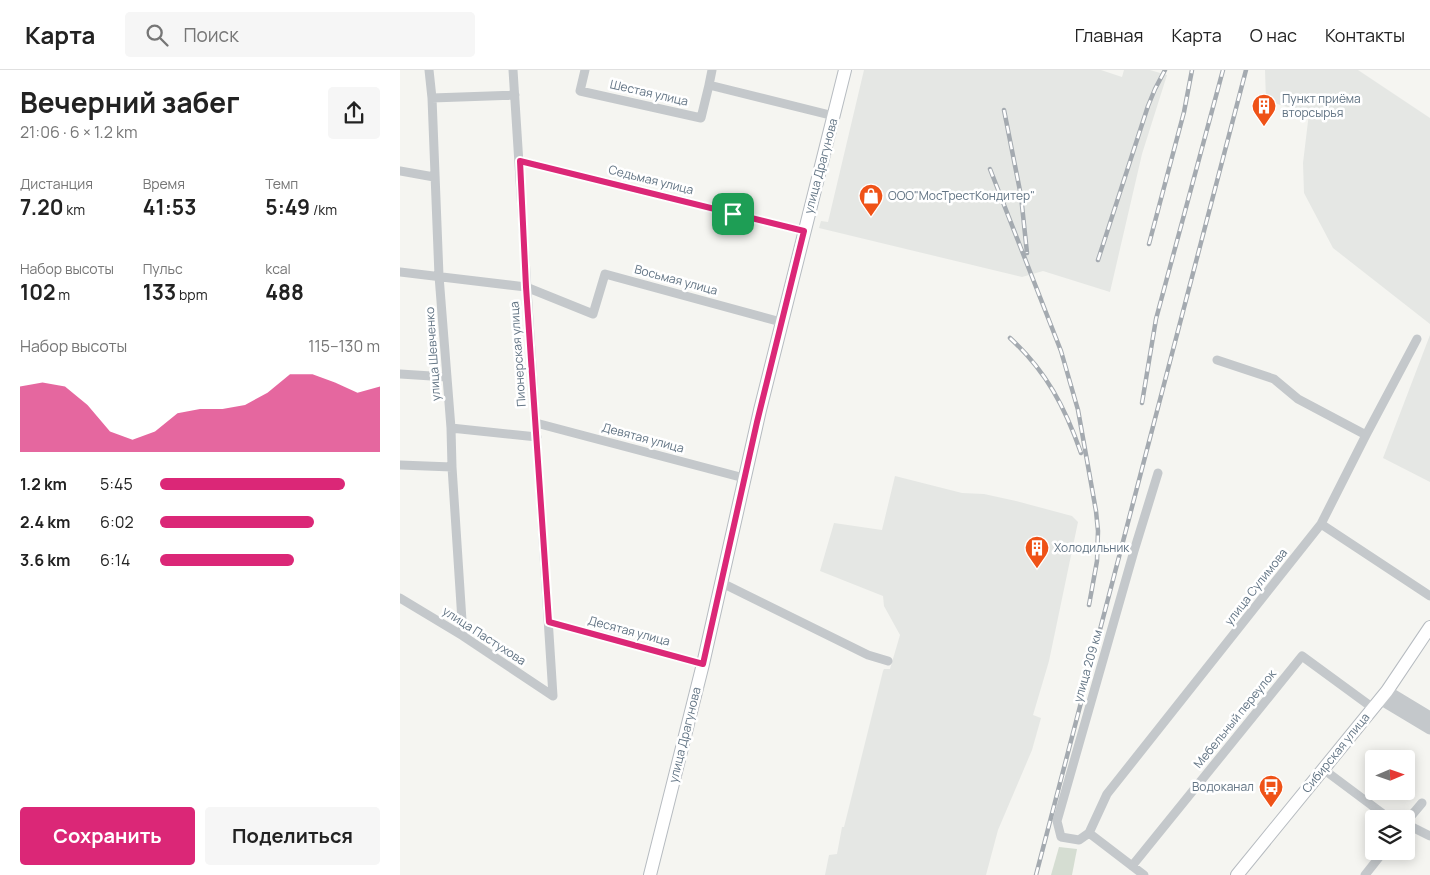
<!DOCTYPE html>
<html lang="ru">
<meta charset="utf-8">
<style>
:root{--surface:#fff;--page:#f6f6f6;--text:#222;--muted:#767676;--line:#e0e0e0;--accent:#db2777}
body{margin:0;font-family:Manrope,sans-serif;background:var(--page);color:var(--text);height:100vh;display:flex;flex-direction:column;font-size:19px;white-space:nowrap}
*{box-sizing:border-box;margin:0}
p{font-size:16px;color:var(--muted)}
.icon{flex:none;width:28px;height:28px;fill:none;stroke:currentColor;stroke-width:2;stroke-linecap:round;stroke-linejoin:round}
.map{position:relative;flex:1;overflow:hidden}
.details{display:flex;flex-direction:column;background:var(--surface);width:400px}
.details>*{flex:none}
.needle{width:32px;rotate:88deg}
.fabs{position:absolute;left:965px;top:680px;display:grid;gap:10px}
.fabs a{display:grid;place-items:center;width:50px;height:50px;border-radius:5px;background:var(--surface);box-shadow:0 2px 12px #0003;font-size:25px}
.pin{position:absolute;display:grid;place-items:center;width:42px;height:42px;color:#fff;margin:-21px;border-radius:10px;box-shadow:0 2px 8px #0006}
.round{display:grid;place-items:center;flex:none;width:52px;height:52px;border-radius:5px;background:var(--page)}
.overview{display:flex;align-items:center;justify-content:space-between;height:85px;padding:0 20px}
h1{font-size:28px;font-weight:700;line-height:38px}
.metrics{display:grid;grid-template-columns:repeat(3,1fr);gap:8px;height:85px;padding:5px 20px}
.metrics div{display:grid;align-content:center}
.metrics b{font-size:21px;font-weight:700}
.metrics small{font-size:14px;font-weight:400}
.metrics p{font-size:14px}
.chart{height:140px;padding:10px 20px}
.chart p{display:flex;justify-content:space-between}
.chart svg{width:100%;height:90px;margin-top:5px;fill:var(--accent);opacity:.7}
.button{display:flex;gap:10px;margin-top:auto;padding:10px 20px}
.button a{flex:1;height:58px;border-radius:5px;background:var(--accent);color:#fff;font-size:20px;font-weight:700;line-height:58px;text-align:center}
.button a+a{background:var(--page);color:var(--text)}
ul{padding:0 20px;list-style:none;font-size:16px}
li{display:grid;grid-template-columns:80px 60px 1fr;align-items:center;height:38px}
li i{height:12px;border-radius:6px;background:var(--accent)}
header{display:flex;align-items:center;gap:30px;box-sizing:border-box;height:70px;padding:0 25px;background:var(--surface);border-bottom:1px solid var(--line)}
header strong{font-size:24px}
nav{display:flex;gap:28px;margin-inline-start:auto;font-size:18px}
.search{width:350px;height:45px;background:var(--page);display:flex;align-items:center;gap:12px;box-sizing:border-box;padding:0 18px;border-radius:5px;color:var(--muted);font-size:19px}
main{display:flex;flex:1;min-height:0}
.map>svg:first-child{display:block}
.built{fill:#e5e7e4}
.green{fill:#d5ddd2}
.lines{fill:none;stroke-linecap:round;stroke-linejoin:round}
.secondary-casing{stroke:#b6bbc0;stroke-width:14}
.minor{stroke:#c4c8cb;stroke-width:9}
.tertiary{stroke:#c4c8cb;stroke-width:11}
.secondary{stroke:#fff;stroke-width:12}
.rail-casing{stroke:#a4aab0;stroke-width:4.5}
.rail{stroke:#fff;stroke-width:2.5;stroke-dasharray:8;stroke-linecap:butt}
.route-casing{stroke:#fff;stroke-width:10}
.route{stroke:#db2777;stroke-width:6}
.labels{text-anchor:middle;stroke-width:5;stroke-linejoin:round;paint-order:stroke}
.street-label{font-size:12px;fill:#627484;stroke:#fff}
.poi-label{font-size:12px;fill:#627484;stroke:#fff;text-anchor:start}
</style>
<header>
<strong>Карта</strong>
<div class="search"><svg class="icon" aria-label="search" viewBox="0 0 24 24"><circle cx="10" cy="10" r="6"/><path d="M15 15l6 6"/></svg>Поиск</div>
<nav><a>Главная</a><a>Карта</a><a>О нас</a><a>Контакты</a></nav>
</header>
<main>
<section class="details">
<div class="overview"><div><h1>Вечерний забег</h1><p>21:06 · 6 × 1.2 km</p></div><a class="round"><svg class="icon" aria-label="share" viewBox="0 0 24 24"><path d="M12 15V3M7 8l5-5 5 5M5 13v7h14v-7"/></svg></a></div>
<div class="metrics">
<div><p>Дистанция</p><b>7.20<small> km</small></b></div>
<div><p>Время</p><b>41:53</b></div>
<div><p>Темп</p><b>5:49<small> /km</small></b></div>
</div>
<div class="metrics">
<div><p>Набор высоты</p><b>102<small> m</small></b></div>
<div><p>Пульс</p><b>133<small> bpm</small></b></div>
<div><p>kcal</p><b>488</b></div>
</div>
<div class="chart"><p><span>Набор высоты</span>115–130 m</p>
<svg viewBox="0 0 160 44" preserveAspectRatio="none"><path d="M0 44V12L10 10L20 12L30 21L40 34L50 38L60 34L70 25L80 23L90 23L100 21L110 15L120 6L130 6L140 10L150 15L160 12V44z"/></svg>
</div>
<ul>
<li><b>1.2 km</b>5:45<i style="width:84%"></i></li>
<li><b>2.4 km</b>6:02<i style="width:70%"></i></li>
<li><b>3.6 km</b>6:14<i style="width:61%"></i></li>
</ul>
<div class="button"><a>Сохранить</a><a>Поделиться</a></div>
</section>
<div class="map">
<svg width="1030" height="805" viewBox="0 0 1030 805">
<rect width="100%" height="100%" fill="#f5f5f1"/>
<!-- built -->
<path class="built" d="M464,0H701L722,7L724,0H750L767,5L742,84L710,222L643,201L622,207L419,158L421,151L428,152Z
M865,0H958L1030,48V254L933,178L904,123L903,93L909,43L866,31Z
M1030,265V412L983,388Z
M495,406L562,423L584,424L616,431L672,446L678,452L649,591L633,645L641,648L632,680L598,760L586,805H425L429,785L437,784L442,757H444L483,601L484,599H490L500,565L484,536L483,526L420,501L434,453L482,460Z"/>
<!-- green -->
<path class="green" d="M659,777L677,779L672,805H651Z"/>
<g class="lines">
<defs>
<path id="secondary" d="M250,805L303,594L360,340L445,0
M837,805L987,621L1030,557"/>
</defs>
<!-- secondary casing -->
<use href="#secondary" class="secondary-casing"/>
<!-- minor -->
<path class="minor" d="M29,0L32,28L39,206L51,358L52,397L63,566
M113,0L153,626
M185,0L180,21L301,48L309,15
M312,0L309,15L434,46
M32,28L115,25
M120,91L404,161
M0,101L34,107
M0,202L126,217L193,244L205,204L381,252
M817,290L874,309L898,329L966,365
M0,304L47,307
M136,353L344,408
M51,358L137,367
M0,395L52,397
M921,454L1030,526
M322,513L468,585L488,591
M0,528L63,566L153,626
M149,552L303,594
M923,699L990,749
M1006,752L1022,733
M1006,754L1030,766
M689,763L707,724L921,454L966,365L1017,269
M689,763L679,770L661,767L657,751L734,481L758,403
M689,763L744,805
M732,796L902,586L973,638
M965,805L984,781"/>
<!-- tertiary -->
<path class="tertiary" d="M987,621L1030,647
M980,629L1030,659"/>
<!-- secondary -->
<use href="#secondary" class="secondary"/>
<defs>
<path id="rail" d="M604,40L621,126L627,183
M590,99L661,281L678,340L696,441L698,461L697,491L689,535
M749,174L784,42L792,0
M698,190L748,36L755,19L765,0
M610,268C646,301 665,337 681,383
M742,333L756,249L823,0
M636,805L846,0"/>
</defs>
<!-- rail casing -->
<use href="#rail" class="rail-casing"/>
<!-- rail -->
<use href="#rail" class="rail"/>
</g>
<g class="lines">
<defs>
<path id="route" d="M120,91L404,161L357,352L303,594L149,552L126,217Z"/>
</defs>
<!-- route casing -->
<use href="#route" class="route-casing"/>
<!-- route -->
<use href="#route" class="route"/>
</g>
<!-- icons -->
<defs>
<symbol id="building-pin" viewBox="-11 -11 22 30"><path d="M0 17L-7.5 6A9.5 9.5 0 1 1 7.5 6Z" fill="#ef5217" stroke="#fff"/><path d="M-4-6H4V6H1V3H-1V6H-4ZM-2.5-4.3h1.7v1.8h-1.7ZM.8-4.3h1.7v1.8H.8ZM-2.5-1h1.7V.8h-1.7ZM.8-1h1.7V.8H.8Z" fill="#fff"/></symbol>
<symbol id="shop-pin" viewBox="-11 -11 22 30"><path d="M0 17L-7.5 6A9.5 9.5 0 1 1 7.5 6Z" fill="#ef5217" stroke="#fff"/><path d="M-5-2.5h2.3a2.7 3.5 0 0 1 5.4 0H5L5.5 6h-11ZM-1.5-2.5h3a1.5 2.3 0 0 0-3 0Z" fill="#fff"/></symbol>
<symbol id="bus-pin" viewBox="-11 -11 22 30"><path d="M0 17L-7.5 6A9.5 9.5 0 1 1 7.5 6Z" fill="#ef5217" stroke="#fff"/><path d="M-5-6H5V4H4V6H2V4H-2V6H-4V4H-5ZM-3.5-4V0h7V-4ZM-3.5 1.2v1.5H-2V1.2ZM2 1.2v1.5H3.5V1.2Z" fill="#fff"/></symbol>
</defs>
<g fill-rule="evenodd">
<use href="#building-pin" x="850" y="22" width="28" height="38"/>
<use href="#shop-pin" x="457" y="112" width="28" height="38"/>
<use href="#building-pin" x="623" y="464" width="28" height="38"/>
<use href="#bus-pin" x="857" y="703" width="28" height="38"/>
</g>
<g class="labels">
<!-- street labels -->
<g class="street-label">
<text transform="translate(249 23) rotate(13)" y="4">Шестая улица</text>
<text transform="translate(421 96) rotate(-75)" y="4">улица Драгунова</text>
<text transform="translate(251 110) rotate(14)" y="4">Седьмая улица</text>
<text transform="translate(276 210) rotate(15)" y="4">Восьмая улица</text>
<text transform="translate(33 284) rotate(-94)" y="4">улица Шевченко</text>
<text transform="translate(118 284) rotate(-94)" y="4">Пионерская улица</text>
<text transform="translate(243 368) rotate(15)" y="4">Девятая улица</text>
<text transform="translate(856 517) rotate(-52)" y="4">улица Сулимова</text>
<text transform="translate(229 561) rotate(15)" y="4">Десятая улица</text>
<text transform="translate(84 566) rotate(33)" y="4">улица Пастухова</text>
<text transform="translate(688 596) rotate(-74)" y="4">улица 209 км</text>
<text transform="translate(835 649) rotate(-51)" y="4">Мебельный переулок</text>
<text transform="translate(285 665) rotate(-76)" y="4">улица Драгунова</text>
<text transform="translate(936 683) rotate(-51)" y="4">Сибирская улица</text>
</g>
<!-- poi labels -->
<g class="poi-label">
<text x="882" y="33">Пункт приёма<tspan x="882" dy="14">вторсырья</tspan></text>
<text x="488" y="130">ООО"МосТрестКондитер"</text>
<text x="654" y="482">Холодильник</text>
<text x="854" y="721" text-anchor="end">Водоканал</text>
</g>
</g>
</svg>
<div class="fabs">
<a><svg class="needle" viewBox="-14 -14 28 28"><path d="M0-13l5 13h-10z" fill="#e53935"/><path d="M0 13l5-13h-10z" fill="#767676"/></svg></a>
<a><svg class="icon" aria-label="layers" viewBox="0 0 24 24"><path d="M12 4l9 5-9 5-9-5zM3 14l9 5 9-5"/></svg></a>
</div>
<div class="pin" style="left:333px;top:144px;background:#1e9e55"><svg class="icon" aria-label="arrive" viewBox="0 0 24 24"><path d="M6 21V4h12l-3 4 3 4H6"/></svg></div>
</div>
</main>
